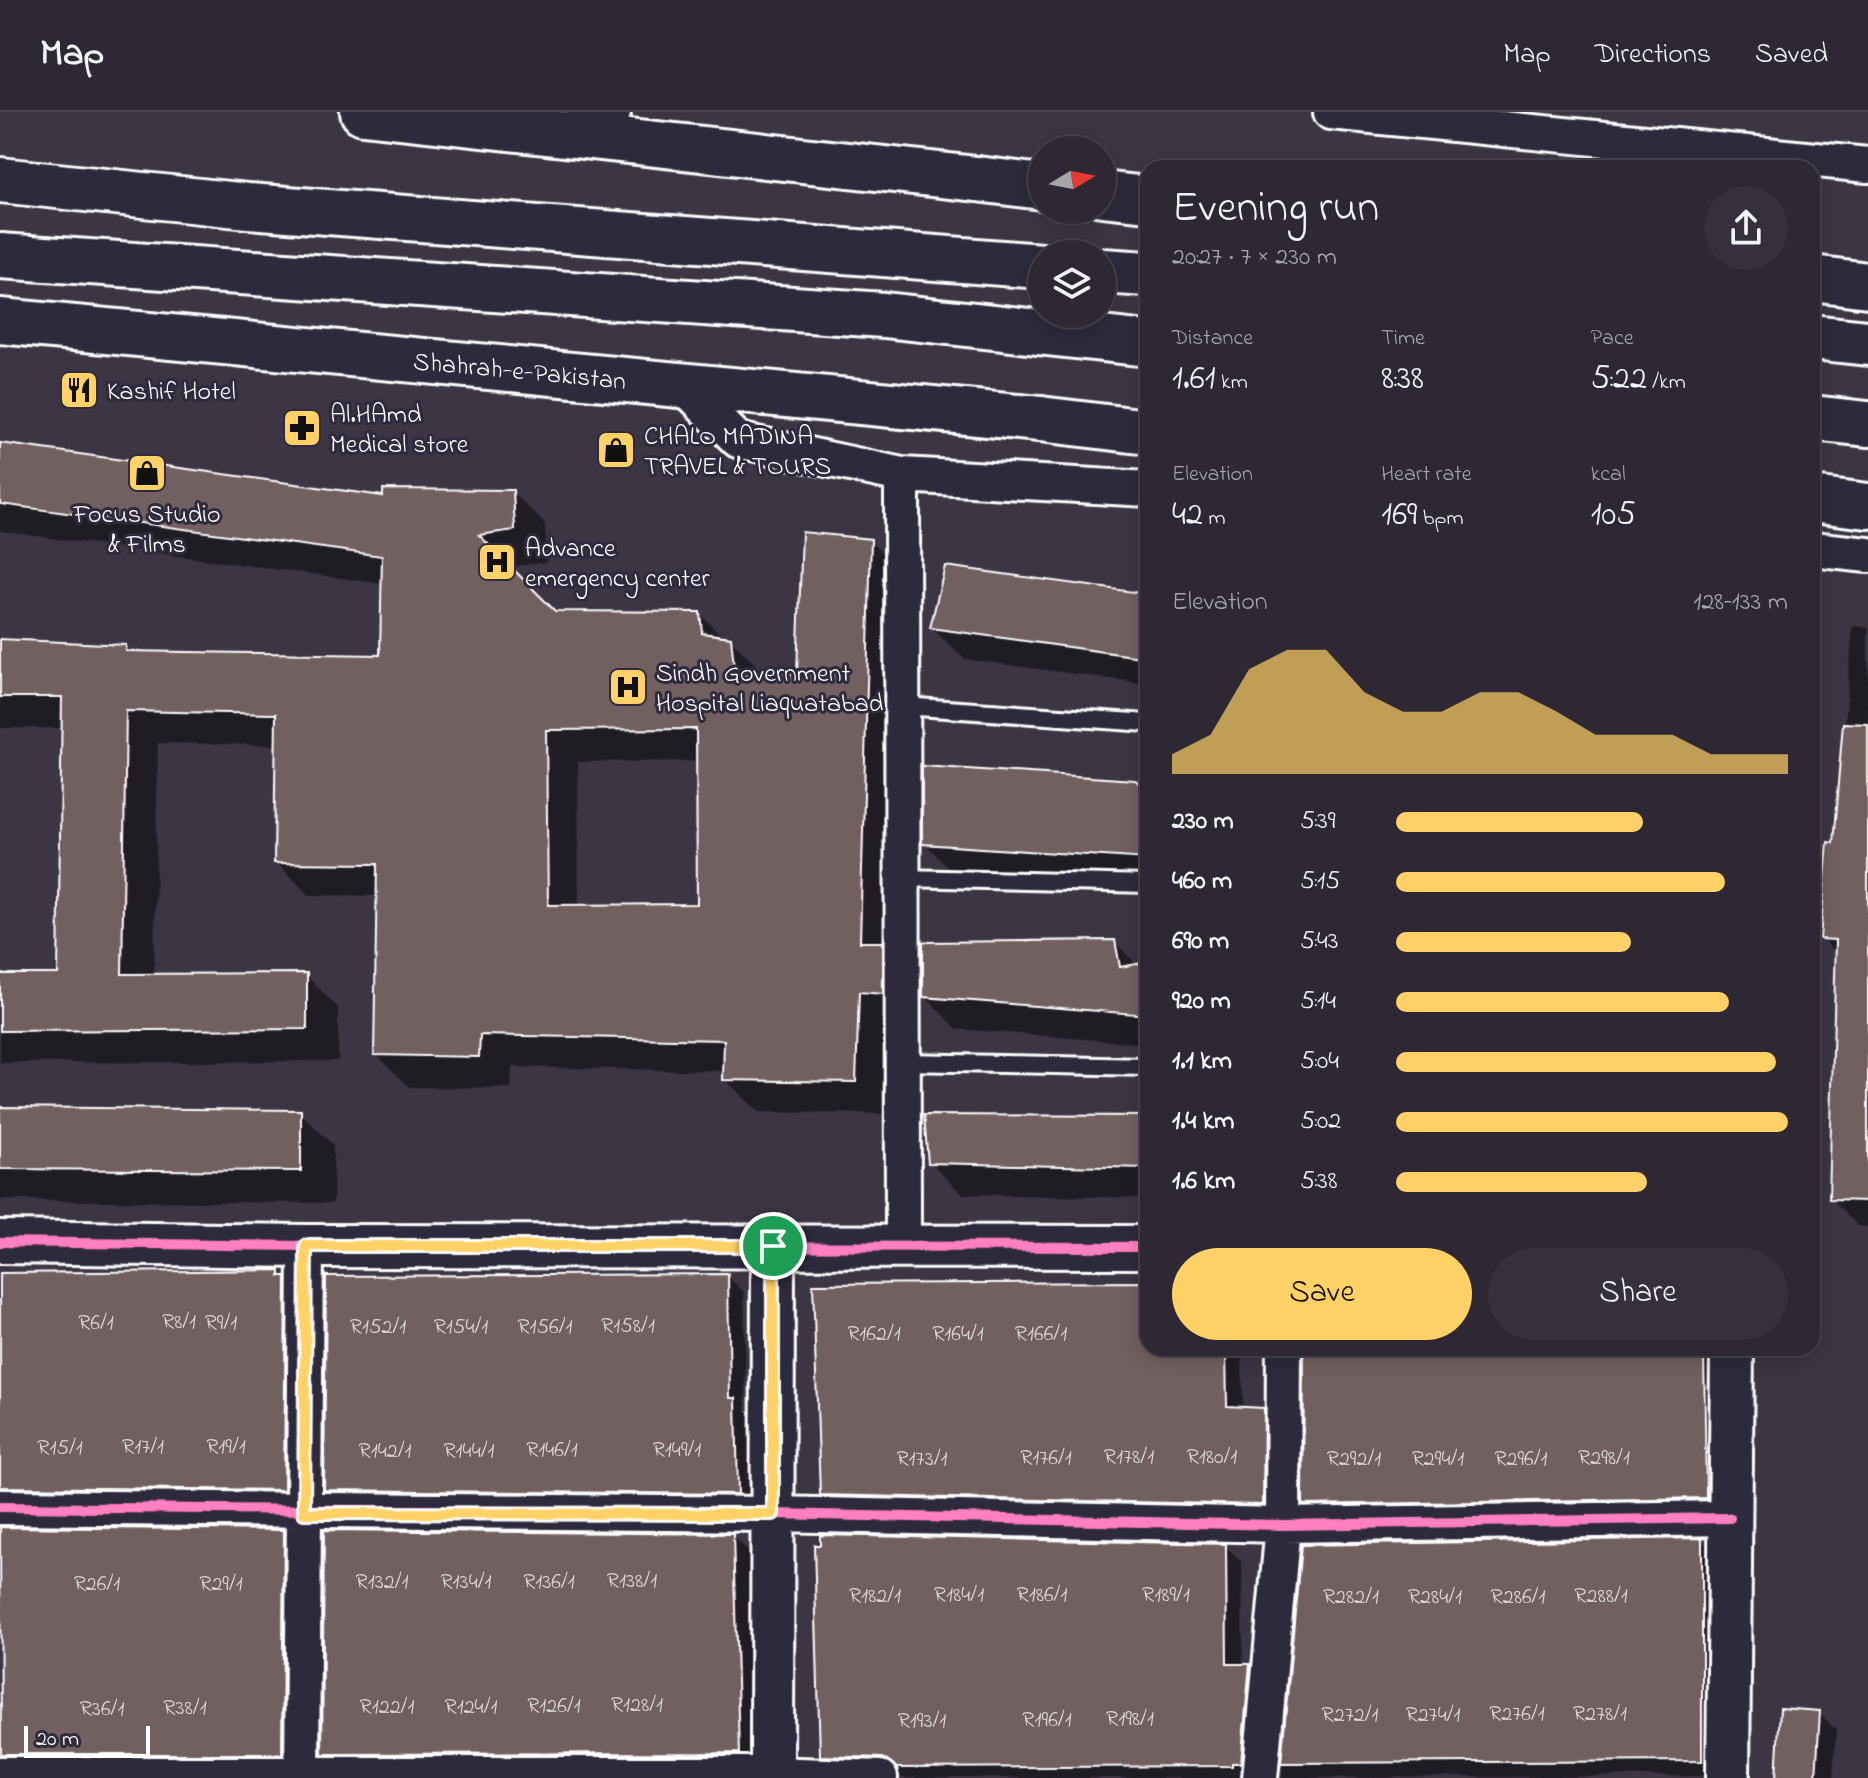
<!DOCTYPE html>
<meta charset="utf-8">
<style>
:root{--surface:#2d2833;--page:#35303b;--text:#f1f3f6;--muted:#a7a6ac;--line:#48444e;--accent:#ffd166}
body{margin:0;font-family:"Indie Flower",sans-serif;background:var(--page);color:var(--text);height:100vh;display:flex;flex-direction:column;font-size:30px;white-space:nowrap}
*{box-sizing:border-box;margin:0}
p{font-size:26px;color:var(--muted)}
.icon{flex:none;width:44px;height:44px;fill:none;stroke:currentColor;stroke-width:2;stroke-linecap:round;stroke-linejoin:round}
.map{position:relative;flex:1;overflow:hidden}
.sheet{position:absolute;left:1140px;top:48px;width:680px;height:1196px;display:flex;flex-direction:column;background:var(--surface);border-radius:24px;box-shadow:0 4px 20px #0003,0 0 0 2px var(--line)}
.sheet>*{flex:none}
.needle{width:52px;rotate:80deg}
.fabs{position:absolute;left:1028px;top:24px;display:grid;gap:16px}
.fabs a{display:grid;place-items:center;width:88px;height:88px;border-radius:50%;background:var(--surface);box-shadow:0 4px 20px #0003,0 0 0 2px var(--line);font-size:40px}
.scale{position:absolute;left:24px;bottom:20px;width:126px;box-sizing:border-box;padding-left:8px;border:4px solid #fff;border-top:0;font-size:22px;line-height:28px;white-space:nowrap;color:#fff;-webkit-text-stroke:6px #2f2a3d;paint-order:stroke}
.pin{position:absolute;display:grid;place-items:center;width:68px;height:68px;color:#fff;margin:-34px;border:4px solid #fff;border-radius:50%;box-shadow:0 2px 8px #0007}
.round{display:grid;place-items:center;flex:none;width:84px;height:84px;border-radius:42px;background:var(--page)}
.overview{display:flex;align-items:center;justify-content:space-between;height:136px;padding:0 32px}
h1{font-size:44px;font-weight:600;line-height:60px}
.metrics{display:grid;grid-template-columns:repeat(3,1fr);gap:12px;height:136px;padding:8px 32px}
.metrics div{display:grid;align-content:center}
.metrics b{font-size:34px;font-weight:600}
.metrics small{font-size:22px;font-weight:400}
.metrics p{font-size:22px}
.chart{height:224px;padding:16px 32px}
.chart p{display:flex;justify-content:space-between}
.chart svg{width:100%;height:144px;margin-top:8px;fill:var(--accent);opacity:.7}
.button{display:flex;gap:16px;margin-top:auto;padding:16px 32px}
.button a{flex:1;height:92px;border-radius:48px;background:var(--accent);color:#111;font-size:32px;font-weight:600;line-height:92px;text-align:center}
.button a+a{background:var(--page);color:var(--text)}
ul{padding:0 32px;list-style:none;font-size:26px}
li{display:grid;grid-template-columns:128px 96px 1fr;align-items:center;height:60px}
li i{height:20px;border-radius:10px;background:var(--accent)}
header{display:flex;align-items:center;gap:48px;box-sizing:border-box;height:112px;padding:0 40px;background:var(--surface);border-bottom:2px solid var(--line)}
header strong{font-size:38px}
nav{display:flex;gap:44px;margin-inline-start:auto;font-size:28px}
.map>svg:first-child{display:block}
.shadow{fill:#0007;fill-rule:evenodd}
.building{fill:#71605e;stroke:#fff;stroke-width:2;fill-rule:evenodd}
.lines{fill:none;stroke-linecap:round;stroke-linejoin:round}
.service-casing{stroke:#fff;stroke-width:22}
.minor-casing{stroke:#fff;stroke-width:40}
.tertiary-casing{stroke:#fff;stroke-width:48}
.secondary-casing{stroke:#fff;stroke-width:50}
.trunk-casing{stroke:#fff;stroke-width:50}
.service{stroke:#2f2a3d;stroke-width:16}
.minor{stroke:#2f2a3d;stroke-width:34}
.tertiary{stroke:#2f2a3d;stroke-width:42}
.secondary{stroke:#2f2a3d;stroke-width:44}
.trunk{stroke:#2f2a3d;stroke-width:44}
.cycleway-casing{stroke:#2f2a3d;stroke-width:15}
.cycleway{stroke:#ff80c0;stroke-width:10}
.route-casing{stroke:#fff;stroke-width:16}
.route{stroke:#ffd166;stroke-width:10}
.labels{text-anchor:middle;stroke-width:6;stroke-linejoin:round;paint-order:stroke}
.number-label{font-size:22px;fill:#dcd7d7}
.street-label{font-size:26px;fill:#fff;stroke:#2f2a3d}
.poi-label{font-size:26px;fill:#fff;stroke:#2f2a3d;text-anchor:start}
</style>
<header>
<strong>Map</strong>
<nav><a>Map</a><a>Directions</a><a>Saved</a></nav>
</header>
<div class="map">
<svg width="1868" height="1666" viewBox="0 0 1868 1666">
<rect width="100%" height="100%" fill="#3c3544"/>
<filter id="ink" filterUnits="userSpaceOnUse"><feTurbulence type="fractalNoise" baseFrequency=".0125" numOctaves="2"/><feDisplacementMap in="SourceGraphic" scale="16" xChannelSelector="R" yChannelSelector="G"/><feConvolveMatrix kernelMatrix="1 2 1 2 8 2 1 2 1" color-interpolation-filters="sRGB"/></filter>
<g filter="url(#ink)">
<!-- shadow -->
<path class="shadow" d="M0,333L385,386L512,380L545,412L547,450L508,455L554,501L700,502L724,526L730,527L763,560L764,565L799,564L870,429L903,461L888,1002L758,1000L725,967V959L512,955L511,976L409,975L376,942L379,784L309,783L276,750L278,633L158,631L154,864L306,863L338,896V949L0,951V864H60L64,616H0V529L125,535L132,541L382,545L383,472L0,419ZM698,649L699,794L579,795L578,650Z
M1148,484V572L964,547L932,516Z
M1853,514L1868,515V1115L1858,1114L1831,1088L1837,842L1822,826L1835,733Z
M1148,680V777L957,764L924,731Z
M1115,830L1138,854L1148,853V932L957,917L925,884Z
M0,997L300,1000L333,1033V1091L0,1088Z
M1148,1006V1086L962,1082L930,1050Z
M279,1160L302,1183L300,1393L0,1400V1162Z
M727,1164L744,1180L746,1299L752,1304L753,1398L343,1394L326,1377Z
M1148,1172V1236H1242L1243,1297L1263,1298L1280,1315L1279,1408L838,1399L822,1382Z
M1306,1236H1722V1402L1322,1408L1305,1392Z
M0,1417L283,1420L300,1436L298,1658L0,1666Z
M732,1424L749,1440L754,1656L341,1658L324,1641Z
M1701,1428L1718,1445V1664L1282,1666L1303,1435Z
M1225,1434L1242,1450L1243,1554H1249L1266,1571L1257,1666H902L900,1662L839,1660L822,1643Z
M1819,1601L1836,1618L1833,1666H1778Z"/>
<!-- building -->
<path class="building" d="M0,331L383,384V377L513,378L515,418L479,423L555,499L700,500L702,521L731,525L735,564L797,562L802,420L871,427L860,830H883V882L859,880L856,970L723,968L724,928L480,923L479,945L374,943L377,752L274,751L276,602L126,599L122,862L307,861V917L0,919V862H58L62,585H0V527L126,533V539L380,543L382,444L0,392ZM696,617L697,792L548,793L546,618Z
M945,454L1148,482V546L930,516Z
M1843,611L1868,612V1089L1829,1088L1836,828L1820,827L1828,730L1833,731Z
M922,654L1135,668L1148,678V747L922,732Z
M1115,828L1120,855L1148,850V903L923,885V830Z
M0,995L301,998V1059L0,1057Z
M924,1003L1148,1004V1056L928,1051Z
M280,1158V1164H286L284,1378L0,1375V1161Z
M728,1162L730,1286H736L738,1382L324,1378L326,1164Z
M1148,1170V1236H1226L1227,1294L1264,1296L1263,1393L820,1383L813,1172Z
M1304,1236H1704L1706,1386L1303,1393Z
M0,1415L284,1418L282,1642H1Z
M324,1418L733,1422L739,1641L322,1642Z
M820,1423L1226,1432L1227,1552H1250L1241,1651H1232V1654L897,1656L882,1646L820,1644L814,1433H820Z
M1702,1426V1649L1281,1651L1301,1433Z
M1780,1596L1820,1599L1816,1666H1776Z"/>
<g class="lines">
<defs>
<path id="service" d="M903,594L1148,611
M903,766L1148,772
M904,950L1148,955"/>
<path id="minor" d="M1331,0L1868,53
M563,20L613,0
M686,276L738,328L902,363L1148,377
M902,363L903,1135
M1812,437L1868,443
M0,1395L773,1402L1283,1413L1730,1406
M0,1662H772L880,1666
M302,1666L306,1134
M1260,1666L1283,1413L1284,1236"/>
<path id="tertiary" d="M0,1130L306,1134L1148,1135
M772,1666L773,1134
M1728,1666L1732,1236"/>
<g id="secondary">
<path d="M363,0L977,67"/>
<path id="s1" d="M0,209L1040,307"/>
</g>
<path id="trunk" d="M977,67L1042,75
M0,68L248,94L1042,154
M1102,82L1148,87
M0,144L884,203L1148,232
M1102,159L1148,162
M1812,166L1868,173
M1812,225L1868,231
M1812,306L1868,312
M1040,307L1148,320
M1812,387L1868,394"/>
</defs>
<!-- service casing -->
<use href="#service" class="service-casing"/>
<!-- minor casing -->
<use href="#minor" class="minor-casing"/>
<!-- tertiary casing -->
<use href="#tertiary" class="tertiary-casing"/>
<!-- secondary casing -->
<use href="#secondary" class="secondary-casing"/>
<!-- trunk casing -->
<use href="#trunk" class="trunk-casing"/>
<!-- service -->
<use href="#service" class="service"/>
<!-- minor -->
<use href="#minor" class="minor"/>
<!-- tertiary -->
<use href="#tertiary" class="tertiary"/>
<!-- secondary -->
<use href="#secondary" class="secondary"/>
<!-- trunk -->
<use href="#trunk" class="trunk"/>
<defs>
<path id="cycleway" d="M0,1130L306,1134L1148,1135
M0,1395L773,1402L1283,1413L1730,1406"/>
</defs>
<!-- cycleway casing -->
<use href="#cycleway" class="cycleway-casing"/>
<!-- cycleway -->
<use href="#cycleway" class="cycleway"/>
</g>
</g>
<g class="lines" filter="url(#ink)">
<defs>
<path id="route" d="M306,1134H773V1402L304,1401Z"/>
</defs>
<!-- route casing -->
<use href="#route" class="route-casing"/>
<!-- route -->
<use href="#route" class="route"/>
</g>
<!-- icons -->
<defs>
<symbol id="restaurant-square" viewBox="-11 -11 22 22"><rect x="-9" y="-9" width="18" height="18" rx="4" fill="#ffd166" stroke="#2f2a3d"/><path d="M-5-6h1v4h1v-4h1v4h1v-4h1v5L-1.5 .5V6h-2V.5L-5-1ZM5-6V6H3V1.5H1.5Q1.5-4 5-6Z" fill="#111"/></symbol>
<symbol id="pharmacy-square" viewBox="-11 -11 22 22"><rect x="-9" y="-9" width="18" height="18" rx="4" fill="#ffd166" stroke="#2f2a3d"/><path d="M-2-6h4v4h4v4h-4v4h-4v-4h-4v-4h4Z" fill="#111"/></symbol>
<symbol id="shop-square" viewBox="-11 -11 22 22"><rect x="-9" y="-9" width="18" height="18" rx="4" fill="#ffd166" stroke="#2f2a3d"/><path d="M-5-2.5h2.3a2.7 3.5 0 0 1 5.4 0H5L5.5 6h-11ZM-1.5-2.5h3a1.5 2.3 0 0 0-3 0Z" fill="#111"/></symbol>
<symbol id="hospital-square" viewBox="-11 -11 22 22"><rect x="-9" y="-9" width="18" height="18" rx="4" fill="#ffd166" stroke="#2f2a3d"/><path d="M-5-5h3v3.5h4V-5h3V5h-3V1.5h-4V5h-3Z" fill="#111"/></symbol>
</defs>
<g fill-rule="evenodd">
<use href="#restaurant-square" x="57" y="256" width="44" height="44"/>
<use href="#pharmacy-square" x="280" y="294" width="44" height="44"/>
<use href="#shop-square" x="594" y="316" width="44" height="44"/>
<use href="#shop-square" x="125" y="339" width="44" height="44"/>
<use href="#hospital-square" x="475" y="428" width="44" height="44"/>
<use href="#hospital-square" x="606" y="553" width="44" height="44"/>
</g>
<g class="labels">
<!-- number labels -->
<g class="number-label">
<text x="179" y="1216">R8/1</text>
<text x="96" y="1217">R6/1</text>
<text x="221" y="1217">R9/1</text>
<text x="628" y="1220">R158/1</text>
<text x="378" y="1221">R152/1</text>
<text x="461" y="1221">R154/1</text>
<text x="545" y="1221">R156/1</text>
<text x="874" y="1228">R162/1</text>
<text x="958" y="1228">R164/1</text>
<text x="1041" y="1228">R166/1</text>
<text x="143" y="1341">R17/1</text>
<text x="226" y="1341">R19/1</text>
<text x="60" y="1342">R15/1</text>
<text x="552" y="1344">R146/1</text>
<text x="677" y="1344">R149/1</text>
<text x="385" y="1345">R142/1</text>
<text x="469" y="1345">R144/1</text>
<text x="1129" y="1351">R178/1</text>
<text x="1212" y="1351">R180/1</text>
<text x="1046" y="1352">R176/1</text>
<text x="1604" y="1352">R298/1</text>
<text x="922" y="1353">R173/1</text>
<text x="1354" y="1353">R292/1</text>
<text x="1438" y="1353">R294/1</text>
<text x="1521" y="1353">R296/1</text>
<text x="632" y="1475">R138/1</text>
<text x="382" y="1476">R132/1</text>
<text x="466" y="1476">R134/1</text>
<text x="549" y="1476">R136/1</text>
<text x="97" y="1478">R26/1</text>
<text x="221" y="1478">R29/1</text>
<text x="959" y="1489">R184/1</text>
<text x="1042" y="1489">R186/1</text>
<text x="1166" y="1489">R189/1</text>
<text x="875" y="1490">R182/1</text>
<text x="1601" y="1490">R288/1</text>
<text x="1351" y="1491">R282/1</text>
<text x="1435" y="1491">R284/1</text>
<text x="1518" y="1491">R286/1</text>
<text x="637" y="1599">R128/1</text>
<text x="554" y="1600">R126/1</text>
<text x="387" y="1601">R122/1</text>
<text x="471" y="1601">R124/1</text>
<text x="185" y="1602">R38/1</text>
<text x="102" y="1603">R36/1</text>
<text x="1517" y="1608">R276/1</text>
<text x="1600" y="1608">R278/1</text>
<text x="1350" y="1609">R272/1</text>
<text x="1433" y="1609">R274/1</text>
<text x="1130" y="1613">R198/1</text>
<text x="1047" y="1614">R196/1</text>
<text x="922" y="1615">R193/1</text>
</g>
<!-- street labels -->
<g class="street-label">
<text dy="9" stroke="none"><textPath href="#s1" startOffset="522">Shahrah-e-Pakistan</textPath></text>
</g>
<!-- poi labels -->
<g class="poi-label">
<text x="107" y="287">Kashif Hotel</text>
<text x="330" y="310">Al.HAmd<tspan x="330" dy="30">Medical store</tspan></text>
<text x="644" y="332">CHALO MADINA<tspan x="644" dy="30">TRAVEL &amp; TOURS</tspan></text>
<text x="147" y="410" text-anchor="middle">Focus Studio<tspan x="147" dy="30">&amp; Films</tspan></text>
<text x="525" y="444">Advance<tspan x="525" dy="30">emergency center</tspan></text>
<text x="656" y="569">Sindh Government<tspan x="656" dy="30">Hospital Liaquatabad</tspan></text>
</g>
</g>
</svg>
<div class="fabs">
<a><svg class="needle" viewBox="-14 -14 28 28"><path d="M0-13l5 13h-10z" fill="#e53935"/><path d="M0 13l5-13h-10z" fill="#a7a6ac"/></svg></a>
<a><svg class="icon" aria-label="layers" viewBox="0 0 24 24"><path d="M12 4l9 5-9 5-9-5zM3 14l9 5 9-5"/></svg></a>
</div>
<div class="scale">20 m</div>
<div class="pin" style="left:773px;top:1134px;background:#1e9e55"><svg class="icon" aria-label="arrive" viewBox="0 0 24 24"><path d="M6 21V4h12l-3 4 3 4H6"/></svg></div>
<section class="sheet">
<div class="overview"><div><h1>Evening run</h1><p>20:27 · 7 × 230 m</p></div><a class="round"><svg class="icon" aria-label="share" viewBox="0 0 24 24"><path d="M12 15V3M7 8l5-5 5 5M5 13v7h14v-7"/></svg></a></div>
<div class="metrics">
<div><p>Distance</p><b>1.61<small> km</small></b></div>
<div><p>Time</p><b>8:38</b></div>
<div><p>Pace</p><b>5:22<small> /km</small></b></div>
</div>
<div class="metrics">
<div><p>Elevation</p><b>42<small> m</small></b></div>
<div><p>Heart rate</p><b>169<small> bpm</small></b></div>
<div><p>kcal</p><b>105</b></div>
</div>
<div class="chart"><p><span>Elevation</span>128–133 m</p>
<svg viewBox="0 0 160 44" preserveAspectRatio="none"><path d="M0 44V38L10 32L20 12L30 6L40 6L50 19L60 25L70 25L80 19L90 19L100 25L110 32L120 32L130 32L140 38L150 38L160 38V44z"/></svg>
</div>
<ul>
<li><b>230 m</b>5:39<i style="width:63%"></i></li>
<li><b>460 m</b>5:15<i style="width:84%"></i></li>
<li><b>690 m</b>5:43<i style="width:60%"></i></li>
<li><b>920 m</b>5:14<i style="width:85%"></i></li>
<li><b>1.1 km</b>5:04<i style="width:97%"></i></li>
<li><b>1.4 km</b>5:02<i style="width:100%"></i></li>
<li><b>1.6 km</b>5:38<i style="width:64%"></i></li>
</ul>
<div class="button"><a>Save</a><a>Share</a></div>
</section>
</div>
